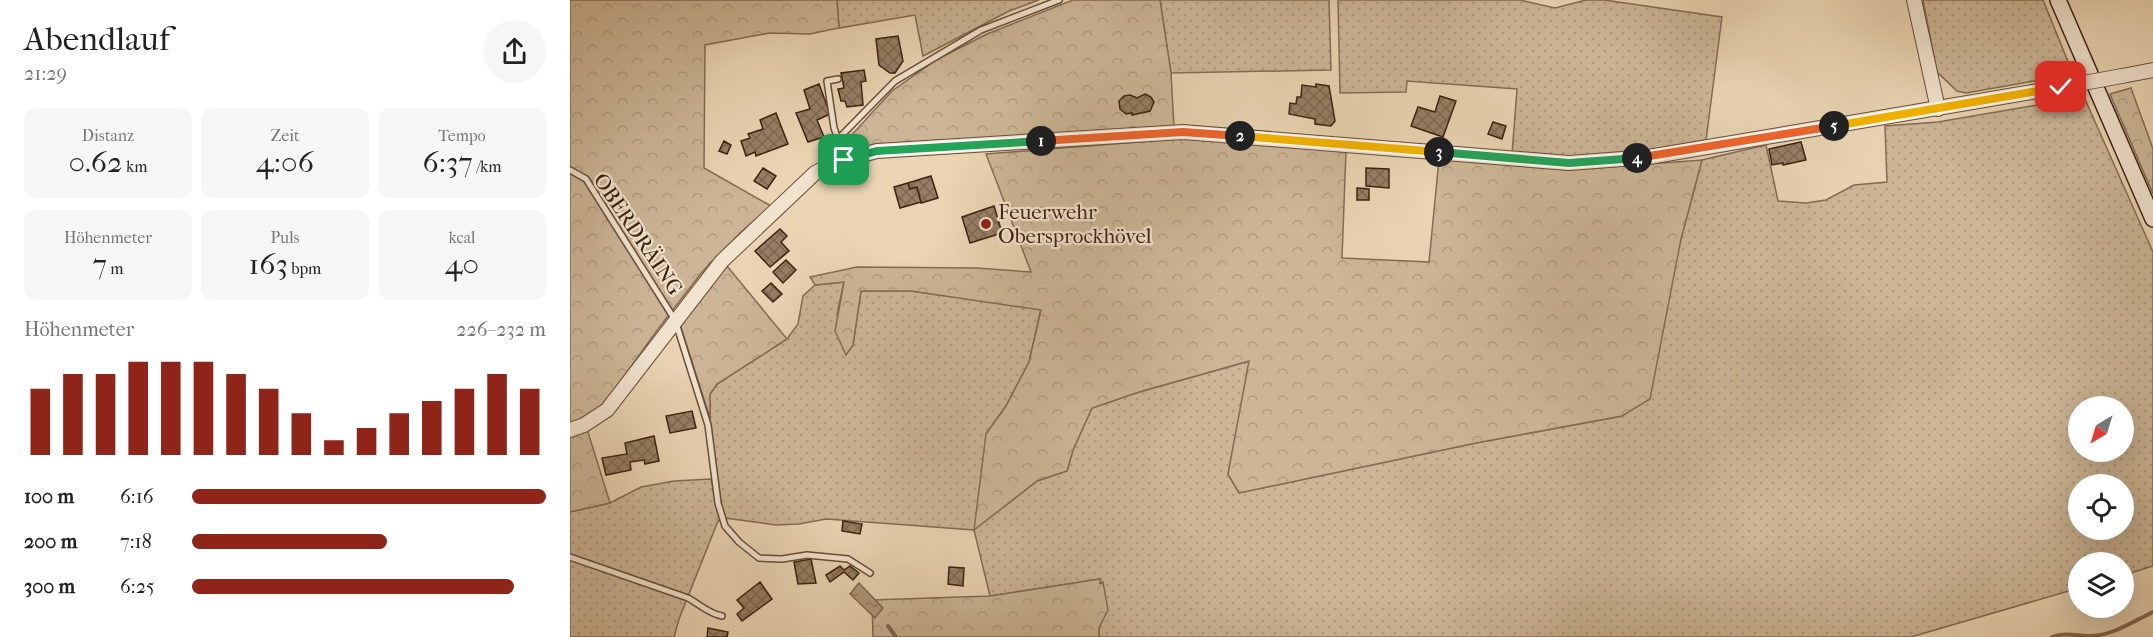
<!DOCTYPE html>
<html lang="de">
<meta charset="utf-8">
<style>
:root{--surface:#fff;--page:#f6f6f6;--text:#222;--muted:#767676;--accent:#8f2418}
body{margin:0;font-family:"IM FELL French Canon",serif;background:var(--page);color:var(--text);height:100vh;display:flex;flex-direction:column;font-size:22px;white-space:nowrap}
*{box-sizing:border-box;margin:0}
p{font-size:20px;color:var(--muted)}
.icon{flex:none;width:33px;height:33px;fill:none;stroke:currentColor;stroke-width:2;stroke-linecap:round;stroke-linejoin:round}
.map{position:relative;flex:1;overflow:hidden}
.side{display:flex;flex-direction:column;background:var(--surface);width:570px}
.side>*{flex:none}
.needle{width:39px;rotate:218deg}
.fabs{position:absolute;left:1498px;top:396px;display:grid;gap:12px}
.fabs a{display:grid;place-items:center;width:66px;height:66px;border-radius:50%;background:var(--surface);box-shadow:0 6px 24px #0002;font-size:30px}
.pin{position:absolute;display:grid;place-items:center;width:51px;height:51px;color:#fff;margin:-26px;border-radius:12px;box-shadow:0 3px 9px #0006}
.km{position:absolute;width:30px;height:30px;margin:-15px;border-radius:50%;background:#222;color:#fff;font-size:16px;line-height:30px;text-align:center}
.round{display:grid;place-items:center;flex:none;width:63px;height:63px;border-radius:32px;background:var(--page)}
.head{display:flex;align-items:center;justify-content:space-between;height:102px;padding:0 24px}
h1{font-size:33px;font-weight:600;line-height:45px}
.metrics{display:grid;grid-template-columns:repeat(3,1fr);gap:9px;height:102px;padding:6px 24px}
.metrics div{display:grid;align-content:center;border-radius:12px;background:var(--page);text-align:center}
.metrics b{font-size:30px;font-weight:600}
.metrics small{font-size:16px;font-weight:400}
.metrics p{font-size:16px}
.chart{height:168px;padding:12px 24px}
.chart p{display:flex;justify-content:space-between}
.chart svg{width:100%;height:108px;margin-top:6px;stroke:var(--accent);stroke-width:6}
ul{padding:0 24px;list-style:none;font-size:20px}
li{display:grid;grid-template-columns:96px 72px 1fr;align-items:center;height:45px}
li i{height:15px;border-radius:8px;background:var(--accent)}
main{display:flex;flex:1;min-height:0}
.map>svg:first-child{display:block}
.grass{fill:url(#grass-dots);stroke:#846c53;stroke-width:1.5;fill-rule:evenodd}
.forest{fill:url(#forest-crowns);stroke:#846c53;stroke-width:1.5}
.water{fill:url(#water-ripples);stroke:#816950;stroke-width:1.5}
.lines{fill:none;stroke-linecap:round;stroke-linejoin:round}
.stream{stroke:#816950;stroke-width:4}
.building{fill:url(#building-cross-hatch);stroke:#3c230f;stroke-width:1.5}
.service-casing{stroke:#684f38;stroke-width:8}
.tertiary-casing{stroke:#684f38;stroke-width:16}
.secondary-casing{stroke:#3c230f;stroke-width:18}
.service{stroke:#f1e3ce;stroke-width:5}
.tertiary{stroke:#f1e3ce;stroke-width:14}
.secondary{stroke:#f1e3ce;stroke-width:15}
.tertiary-bridge-casing{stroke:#684f38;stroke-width:16;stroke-linecap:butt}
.tertiary-bridge{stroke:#f1e3ce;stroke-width:14}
.split-1-casing{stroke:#fff;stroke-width:12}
.split-2-casing{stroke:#fff;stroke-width:12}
.split-3-casing{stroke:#fff;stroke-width:12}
.split-4-casing{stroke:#fff;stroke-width:12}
.split-5-casing{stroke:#fff;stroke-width:12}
.split-6-casing{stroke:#fff;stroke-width:12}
.split-1{stroke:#22a559;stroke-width:8}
.split-2{stroke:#f0652b;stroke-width:8}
.split-3{stroke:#f5b400;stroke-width:8}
.split-4{stroke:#22a559;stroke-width:8}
.split-5{stroke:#f0652b;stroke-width:8}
.split-6{stroke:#f5b400;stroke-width:8}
.poi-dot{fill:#8f2418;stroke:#f1e3ce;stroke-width:2}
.labels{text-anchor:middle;stroke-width:4.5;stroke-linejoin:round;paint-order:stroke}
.poi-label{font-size:21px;fill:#3c230f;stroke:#f1e3ce;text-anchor:start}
.street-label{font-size:21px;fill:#3c230f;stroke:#f1e3ce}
</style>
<main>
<section class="side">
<div class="head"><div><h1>Abendlauf</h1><p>21:29</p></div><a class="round"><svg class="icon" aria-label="share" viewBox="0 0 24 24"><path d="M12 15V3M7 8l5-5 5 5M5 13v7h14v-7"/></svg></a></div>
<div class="metrics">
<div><p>Distanz</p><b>0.62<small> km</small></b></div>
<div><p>Zeit</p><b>4:06</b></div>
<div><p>Tempo</p><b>6:37<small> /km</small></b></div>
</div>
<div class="metrics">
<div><p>Höhenmeter</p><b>7<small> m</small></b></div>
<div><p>Puls</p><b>163<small> bpm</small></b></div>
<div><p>kcal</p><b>40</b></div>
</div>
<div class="chart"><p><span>Höhenmeter</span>226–232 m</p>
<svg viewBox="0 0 160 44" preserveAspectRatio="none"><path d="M5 44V17M15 44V11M25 44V11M35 44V6M45 44V6M55 44V6M65 44V11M75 44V17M85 44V27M95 44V38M105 44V33M115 44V27M125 44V22M135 44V17M145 44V11M155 44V17"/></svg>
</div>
<ul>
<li><b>100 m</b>6:16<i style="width:100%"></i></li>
<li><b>200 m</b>7:18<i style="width:55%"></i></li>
<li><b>300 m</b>6:25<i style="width:91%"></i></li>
</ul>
</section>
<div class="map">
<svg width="1583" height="637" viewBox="0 0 1583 637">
<defs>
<pattern id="grass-dots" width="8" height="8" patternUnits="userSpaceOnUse" patternTransform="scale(1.5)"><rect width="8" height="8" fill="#ccb697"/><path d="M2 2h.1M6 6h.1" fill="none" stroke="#b09c81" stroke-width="1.8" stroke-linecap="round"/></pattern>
<pattern id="forest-crowns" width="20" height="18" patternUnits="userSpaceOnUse" patternTransform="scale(1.5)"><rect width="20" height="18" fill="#ccb697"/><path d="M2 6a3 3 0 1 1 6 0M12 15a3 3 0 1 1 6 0" fill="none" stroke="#b09c81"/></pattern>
<pattern id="water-ripples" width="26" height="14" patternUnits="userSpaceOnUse" patternTransform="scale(1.5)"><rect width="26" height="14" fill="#af987b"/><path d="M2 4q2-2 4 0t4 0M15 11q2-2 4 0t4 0" fill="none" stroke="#907c63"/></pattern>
<pattern id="building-cross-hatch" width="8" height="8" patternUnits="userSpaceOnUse" patternTransform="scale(1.5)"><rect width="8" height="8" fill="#967f64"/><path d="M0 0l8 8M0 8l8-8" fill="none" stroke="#7c6851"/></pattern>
</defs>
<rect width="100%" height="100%" fill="#ead4b3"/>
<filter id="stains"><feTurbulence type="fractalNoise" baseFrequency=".00333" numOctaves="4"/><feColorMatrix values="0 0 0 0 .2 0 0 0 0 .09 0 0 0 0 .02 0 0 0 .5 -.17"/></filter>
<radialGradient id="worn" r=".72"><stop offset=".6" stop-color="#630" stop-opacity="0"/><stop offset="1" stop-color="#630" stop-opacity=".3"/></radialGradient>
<!-- grass -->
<path class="grass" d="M267,0H469L439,11L353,56L345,15L269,28Z
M590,0H759L761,70L601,73Z
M768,0H950L985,8L1016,0H1034L1152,17L1136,140L1077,150L999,157L942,154L947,89L837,81L836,92L770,93Z
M1353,0H1473L1503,74L1396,93L1387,91L1367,72Z
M1514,97L1583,252V566L1554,575V562H1509V588L1341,637H529L530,579L420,596L404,530L256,519L229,524L206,525L155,518L151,504L140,418V394L147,384L217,339L228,324L233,296L245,285L274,282L267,314L283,345L291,291H341L471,309L459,362L436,406L416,434L436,505L467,481L497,471L503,450L522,408L569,392L680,361L658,474L669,493L906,443L1052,416L1111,239L1132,160L1196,145L1208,201L1236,203L1256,200L1284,185L1317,182L1315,126L1368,122ZM1509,406H1554V452H1509ZM1509,484H1554V530H1509Z
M141,479L150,520L148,521L109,619L104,637H0V512L40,503L71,487L104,481Z"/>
<!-- forest -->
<path class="forest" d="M0,0H267L269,28L240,34L200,33L135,45L134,168L201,206L171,232L132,272L88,329L35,403L12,420L0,425Z
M503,0H590L601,73L604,127C494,131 386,140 276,154L277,140L322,91L366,60L417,34Z
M1561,88L1583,149V194L1540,94Z
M606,139H648L776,151L772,258L859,262L869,159L998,170L1132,160L1111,239L1080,399L1052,416L906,443L669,493L658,474L679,361L569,392L522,408L503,450L497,471L467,481L404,530L416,434L436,406L459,362L471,310L341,291H291L283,345L276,355L265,331L274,282L245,285L240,277L287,267L406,268L461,272L416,154Z
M157,266L217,339L147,384L140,394V418L109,321Z
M17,429L40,503L0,512V435Z
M530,579V583L533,582L538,610L529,628V637H303L302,600L420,596Z"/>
<!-- water -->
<path class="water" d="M289,583L313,608L305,618L280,594Z"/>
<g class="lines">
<!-- stream -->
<path class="stream" d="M318,626L326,637
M1482,637C1495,632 1507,636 1520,636C1542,636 1564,621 1583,612"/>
</g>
<!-- building -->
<path class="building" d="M328,36L333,61L325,73H320L309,65L306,39Z
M294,70L296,81L291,82L293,105L277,107L275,101H271L268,89L274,88L271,73Z
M249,84L260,114L247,120L254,137L238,142L226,113L240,109L234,90Z
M746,84L759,86L765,121L761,126L745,124V119L719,114L720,103L726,104L727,97H731L732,85L746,87Z
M575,94L581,97L584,102L580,111L562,115V113L556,114L550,109L549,101L554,96L560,95L567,98Z
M870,96L886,101L873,137L841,126L848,107L865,112Z
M206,113L218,144L186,156L185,152L176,156L171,141L180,138L178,134L193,129L190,120Z
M923,122L936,126L932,139L918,134Z
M154,141L161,145L157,154L149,151Z
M1231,142L1236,160L1213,165V163L1202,165L1199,149Z
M193,168L206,176L197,189L184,181Z
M796,168L819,169V188L796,186Z
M361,176L368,198L351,203L347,187L340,189L338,183Z
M338,183L340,189L347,187L351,202L330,208L324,187Z
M787,188L799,189V200H787Z
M424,206L432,233L400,243L392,217Z
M210,229L217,236L211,242L219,251L200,267L185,251Z
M216,260L226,270L213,283L203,272Z
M201,283L212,294L203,302L192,291Z
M122,411L126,428L100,433L96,416Z
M84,436L89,461L75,464L74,460L60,462L61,470L36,475L32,458L57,454L55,443Z
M273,521L292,524L290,534L272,531Z
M241,559L246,583L228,584L224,562Z
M270,566L274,570L280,566L289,573L283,580L274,572L260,582L256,575Z
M379,567L394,568L393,586L378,584Z
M190,582L202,599L172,621L167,614L174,608L167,600Z
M138,628L158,632L157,637H137Z"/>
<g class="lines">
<defs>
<path id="service" d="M268,139L264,128L257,81L268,79
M273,159L268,139L325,81L411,30L489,0
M0,170L16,179L105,320L138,425L148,503L155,526L169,542L189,558L212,559L237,555L278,559L300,573
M0,557L118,598C129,604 139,614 152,616"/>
<path id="tertiary" d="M1344,0L1368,109
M1552,76L1583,70
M0,430L14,425L37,410L152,261L245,173L266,162L307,151L613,132L999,163L1079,157L1491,87"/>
<path id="secondary" d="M1488,0L1583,219"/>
</defs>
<!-- service casing -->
<use href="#service" class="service-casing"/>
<!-- tertiary casing -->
<use href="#tertiary" class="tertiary-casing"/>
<!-- secondary casing -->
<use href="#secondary" class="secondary-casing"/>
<!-- service -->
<use href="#service" class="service"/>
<!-- tertiary -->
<use href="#tertiary" class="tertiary"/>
<!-- secondary -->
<use href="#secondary" class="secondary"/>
<defs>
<path id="tertiary-bridge" d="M1491,87L1552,76"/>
</defs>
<!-- tertiary-bridge casing -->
<use href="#tertiary-bridge" class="tertiary-bridge-casing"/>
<!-- tertiary-bridge -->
<use href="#tertiary-bridge" class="tertiary-bridge"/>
</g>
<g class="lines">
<defs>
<path id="split-1" d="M274,160L307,151L471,141"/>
<path id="split-2" d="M471,141L613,132L670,136"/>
<path id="split-3" d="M670,136L869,152"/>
<path id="split-4" d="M869,152L999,163L1067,158"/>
<path id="split-5" d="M1067,158L1264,126"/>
<path id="split-6" d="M1264,126L1491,87"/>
</defs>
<!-- split-1 casing -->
<use href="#split-1" class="split-1-casing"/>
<!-- split-2 casing -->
<use href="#split-2" class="split-2-casing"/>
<!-- split-3 casing -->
<use href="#split-3" class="split-3-casing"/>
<!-- split-4 casing -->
<use href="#split-4" class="split-4-casing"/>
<!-- split-5 casing -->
<use href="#split-5" class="split-5-casing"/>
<!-- split-6 casing -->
<use href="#split-6" class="split-6-casing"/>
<!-- split-1 -->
<use href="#split-1" class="split-1"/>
<!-- split-2 -->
<use href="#split-2" class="split-2"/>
<!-- split-3 -->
<use href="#split-3" class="split-3"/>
<!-- split-4 -->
<use href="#split-4" class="split-4"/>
<!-- split-5 -->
<use href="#split-5" class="split-5"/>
<!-- split-6 -->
<use href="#split-6" class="split-6"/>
</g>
<!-- markers -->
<circle class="poi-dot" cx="416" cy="224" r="6"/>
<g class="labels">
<!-- poi labels -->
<g class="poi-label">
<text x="428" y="219">Feuerwehr<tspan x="428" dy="24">Obersprockhövel</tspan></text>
</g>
<!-- street labels -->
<g class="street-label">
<text transform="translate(68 234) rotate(56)" y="7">OBERDRÄING</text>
</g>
</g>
<rect width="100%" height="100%" filter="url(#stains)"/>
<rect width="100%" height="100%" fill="url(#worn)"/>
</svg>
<div class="fabs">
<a><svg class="needle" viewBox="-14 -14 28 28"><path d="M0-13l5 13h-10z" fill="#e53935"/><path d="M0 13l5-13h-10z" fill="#767676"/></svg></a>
<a><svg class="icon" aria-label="locate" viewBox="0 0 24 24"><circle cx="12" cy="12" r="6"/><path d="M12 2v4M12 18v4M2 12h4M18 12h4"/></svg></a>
<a><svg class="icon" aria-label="layers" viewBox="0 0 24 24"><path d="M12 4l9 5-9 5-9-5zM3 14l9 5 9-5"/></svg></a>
</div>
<div class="pin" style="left:274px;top:160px;background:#1e9e55"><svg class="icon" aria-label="arrive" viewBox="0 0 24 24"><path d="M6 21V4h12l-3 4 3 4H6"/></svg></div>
<div class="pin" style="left:1491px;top:87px;background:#d93025"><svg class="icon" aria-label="check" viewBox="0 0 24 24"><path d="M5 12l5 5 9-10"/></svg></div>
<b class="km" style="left:471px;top:141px">1</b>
<b class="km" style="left:670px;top:136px">2</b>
<b class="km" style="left:869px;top:152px">3</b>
<b class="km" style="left:1067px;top:158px">4</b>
<b class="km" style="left:1264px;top:126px">5</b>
</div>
</main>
